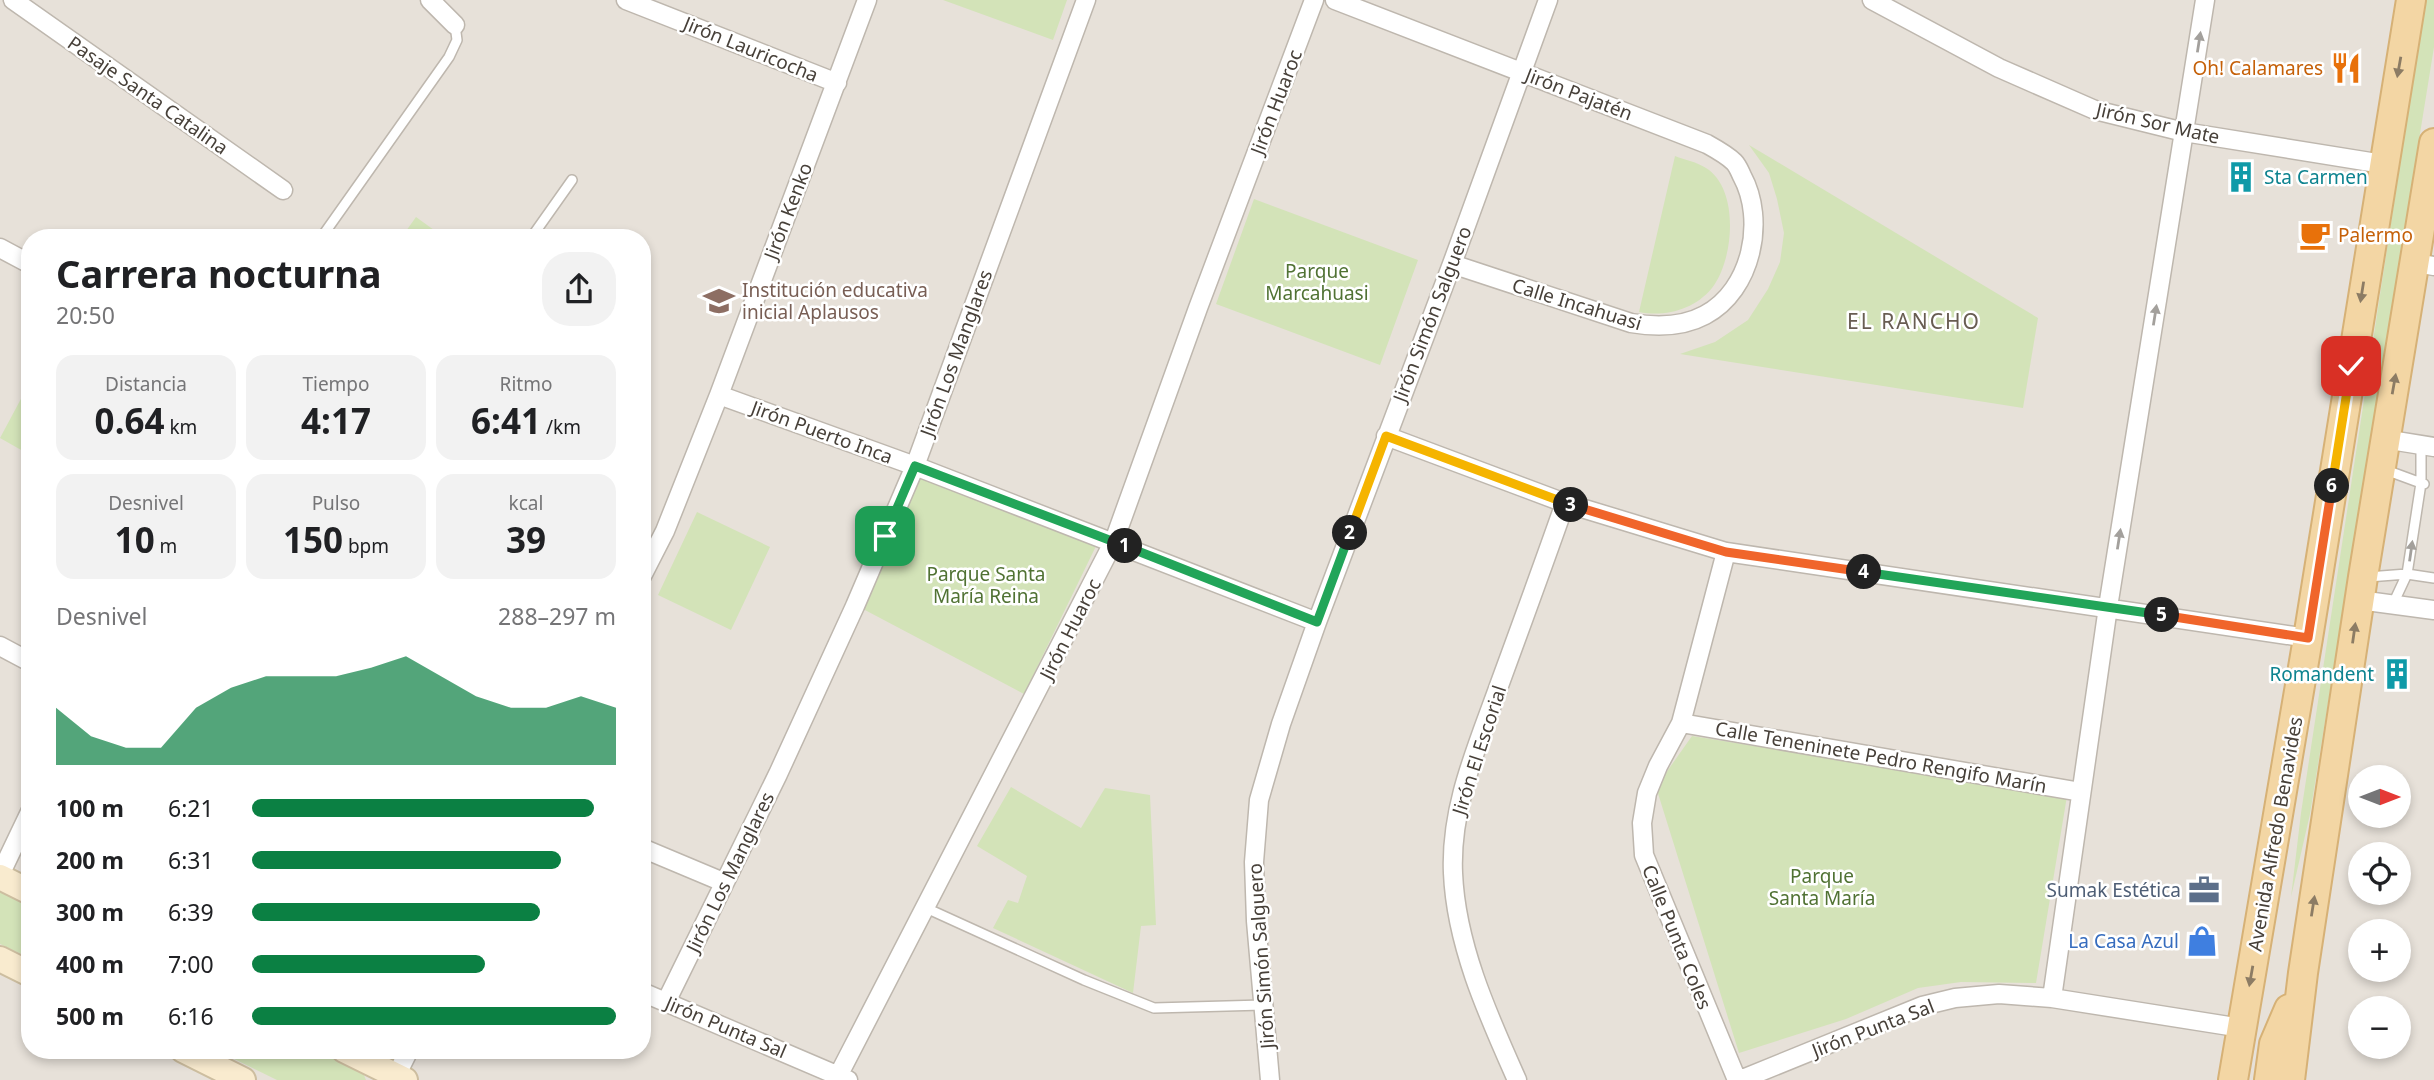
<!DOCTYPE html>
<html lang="es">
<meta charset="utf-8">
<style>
:root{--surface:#fff;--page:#f2f2f2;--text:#202124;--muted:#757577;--accent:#0b8043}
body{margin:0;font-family:"Noto Sans",sans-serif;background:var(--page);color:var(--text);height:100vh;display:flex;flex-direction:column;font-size:26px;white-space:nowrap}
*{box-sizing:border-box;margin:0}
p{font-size:23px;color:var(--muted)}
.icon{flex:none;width:38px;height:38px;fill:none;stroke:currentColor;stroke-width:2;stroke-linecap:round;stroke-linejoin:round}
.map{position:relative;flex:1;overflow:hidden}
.drawer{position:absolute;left:21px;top:229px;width:630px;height:830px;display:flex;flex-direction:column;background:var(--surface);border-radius:28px;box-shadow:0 4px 10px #0003}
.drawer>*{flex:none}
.needle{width:46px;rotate:90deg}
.fabs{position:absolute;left:2348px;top:765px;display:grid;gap:14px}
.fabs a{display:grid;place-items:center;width:63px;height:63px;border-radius:50%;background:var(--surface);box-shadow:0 4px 10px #0003;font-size:35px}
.pin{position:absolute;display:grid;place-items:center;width:60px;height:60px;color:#fff;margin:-30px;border-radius:14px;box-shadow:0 4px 10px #0006}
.km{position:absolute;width:35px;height:35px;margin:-18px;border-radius:50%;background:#222;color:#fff;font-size:19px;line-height:35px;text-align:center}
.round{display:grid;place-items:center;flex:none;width:74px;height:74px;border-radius:28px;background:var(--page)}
.head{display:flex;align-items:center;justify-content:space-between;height:119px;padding:0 35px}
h1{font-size:38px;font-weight:700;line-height:52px}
.stats{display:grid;grid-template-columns:repeat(3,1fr);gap:10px;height:119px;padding:7px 35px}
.stats div{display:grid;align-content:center;border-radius:18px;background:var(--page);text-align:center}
.stats b{font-size:35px;font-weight:700}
.stats small{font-size:19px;font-weight:400}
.stats p{font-size:19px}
.chart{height:196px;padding:14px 35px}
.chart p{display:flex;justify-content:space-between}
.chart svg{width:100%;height:126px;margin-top:7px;fill:var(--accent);opacity:.7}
ul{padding:0 35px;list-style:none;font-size:23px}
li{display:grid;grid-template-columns:112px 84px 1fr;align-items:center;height:52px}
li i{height:18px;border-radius:9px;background:var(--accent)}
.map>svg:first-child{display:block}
.residential{fill:#e7e1d9;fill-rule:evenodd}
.green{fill:#d3e3b8}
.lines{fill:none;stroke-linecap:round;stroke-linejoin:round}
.service-casing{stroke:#beb7ae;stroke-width:12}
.minor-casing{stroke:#beb7ae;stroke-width:21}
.secondary-casing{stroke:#cdbea0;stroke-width:28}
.primary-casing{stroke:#d6b176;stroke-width:32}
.service{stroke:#fff;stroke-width:9}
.minor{stroke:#fff;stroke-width:18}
.secondary{stroke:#f9ebcf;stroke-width:24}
.primary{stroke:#f3d6a4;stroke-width:28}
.oneway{fill:#a3a09c}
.oneway2{fill:#8c7c64}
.split-1-casing{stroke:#fff;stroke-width:14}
.split-2-casing{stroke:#fff;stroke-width:14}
.split-3-casing{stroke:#fff;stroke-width:14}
.split-4-casing{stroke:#fff;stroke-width:14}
.split-5-casing{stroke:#fff;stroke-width:14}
.split-6-casing{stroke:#fff;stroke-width:14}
.split-7-casing{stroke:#fff;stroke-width:14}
.split-1{stroke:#22a559;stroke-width:9}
.split-2{stroke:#22a559;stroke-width:9}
.split-3{stroke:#f5b400;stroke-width:9}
.split-4{stroke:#f0652b;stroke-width:9}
.split-5{stroke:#22a559;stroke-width:9}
.split-6{stroke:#f0652b;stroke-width:9}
.split-7{stroke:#f5b400;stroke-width:9}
.labels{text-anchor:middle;stroke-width:5;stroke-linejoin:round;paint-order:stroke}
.street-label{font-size:19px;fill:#474039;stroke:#fff}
.food-label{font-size:19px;fill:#c56008;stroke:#fff;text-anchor:end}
.culture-label{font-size:19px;fill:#0d838f;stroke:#fff;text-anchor:start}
.park-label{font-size:19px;fill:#507233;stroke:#fff}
.education-label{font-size:19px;fill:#785e54;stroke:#fff;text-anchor:start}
.service-label{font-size:19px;fill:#4e5e75;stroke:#fff;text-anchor:end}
.shop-label{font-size:19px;fill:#366cbe;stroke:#fff;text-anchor:end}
.neighbourhood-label{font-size:21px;letter-spacing:2px;fill:#685d52;stroke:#fff}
</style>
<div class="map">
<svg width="2434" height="1080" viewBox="0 0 2434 1080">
<rect width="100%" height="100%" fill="#f3f0eb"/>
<!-- residential -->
<path class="residential" d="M0,0H2434V1080H0ZM30,238H642V1050H30ZM2361,777H2399V816H2361ZM2361,854H2399V892H2361ZM2361,931H2399V970H2361ZM2361,1008H2399V1046H2361Z"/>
<!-- green -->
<path class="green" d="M943,0H1067L1053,40Z
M2425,0H2434V47L2310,814L2291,897L2301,813Z
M1749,145L2038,318L2023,408L1680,354L1715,342L1748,320L1768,289L1780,262L1784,233L1777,199L1769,173Z
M1675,156C1685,160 1697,162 1706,168C1740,189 1734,260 1712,288C1694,310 1665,317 1639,312Z
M1254,199L1418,260L1380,365L1216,304Z
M416,217L445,238H401Z
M30,382V455L0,438Z
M919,474L1097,544L1024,694L863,609Z
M697,512L770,547L731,630L658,595Z
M1692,736L2067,796L2036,983L1961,982L1918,988L1846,1019L1739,1053L1656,787Z
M1011,787L1081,828L1105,788L1150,795L1156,925L1141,926L1133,993L993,928L1008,900L1018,903L1027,876L977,846Z
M0,887L30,902V958L0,944Z
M216,1050H326L361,1068L366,1080H277Z"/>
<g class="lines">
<defs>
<path id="service" d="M321,238L449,57L457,40L455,25
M531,238L572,180
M2421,445V483L2424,484
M2368,577L2407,574L2421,483L2383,469
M2393,604L2407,574L2434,578
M926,908L1084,980L1154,1008L1263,1005"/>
<path id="minor" d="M13,0L283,190
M430,0L455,25
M626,0L837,83
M1335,0L1707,144C1716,149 1727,155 1734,162C1738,166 1740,172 1742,176C1766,220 1752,290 1705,315C1683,327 1655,327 1631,323L1452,264
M1872,0L1999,68L2095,110L2184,132L2383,164
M0,248L30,264
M2416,263L2434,266
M719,395L915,466L1317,622
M1386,436L1565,503L1726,552L2308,638
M2384,439L2434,447
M1726,552L1681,723L1658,766L1647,793L1642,823L1644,855L1737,1080
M642,576L665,531L719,395L867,0
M2359,600L2434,610
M0,646L30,662
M1681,723L2081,792
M642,848L723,882
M0,875L30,812
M642,992L848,1080
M2052,998L2108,607L2205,0
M666,1002L778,774L855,606L915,466L1086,0
M394,1080L409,1050
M836,1080L1114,541L1198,308L1314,0
M1270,1080L1256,921L1254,862L1259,800L1281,724L1317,622L1452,264L1548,0
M1517,1080C1488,1015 1456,945 1453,873C1450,806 1478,745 1500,683C1522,623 1544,563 1565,503
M1740,1080L1922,1006L1955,998L1999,994L2052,998L2242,1028"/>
<path id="secondary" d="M0,877L30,892
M0,959L30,974
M183,1050L243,1080
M344,1050L405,1080"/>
<path id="primary" d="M2233,1080L2308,638L2411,0
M2269,1080L2274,1044L2289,1009
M2290,1080L2303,973L2363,577L2434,143"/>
</defs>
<!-- service casing -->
<use href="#service" class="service-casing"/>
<!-- minor casing -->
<use href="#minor" class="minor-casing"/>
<!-- secondary casing -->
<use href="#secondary" class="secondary-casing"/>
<!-- primary casing -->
<use href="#primary" class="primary-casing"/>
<!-- service -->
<use href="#service" class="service"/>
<!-- minor -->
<use href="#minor" class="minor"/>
<!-- secondary -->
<use href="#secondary" class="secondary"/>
<!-- primary -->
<use href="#primary" class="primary"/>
</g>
<!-- one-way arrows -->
<defs><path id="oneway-solid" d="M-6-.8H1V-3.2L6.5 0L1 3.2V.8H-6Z" transform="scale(1.75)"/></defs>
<g class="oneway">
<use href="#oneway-solid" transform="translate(2199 42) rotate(-81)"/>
<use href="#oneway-solid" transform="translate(2155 315) rotate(-81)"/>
<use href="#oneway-solid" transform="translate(2119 539) rotate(-81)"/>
<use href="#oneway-solid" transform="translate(2411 551) rotate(-82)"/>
</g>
<g class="oneway2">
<use href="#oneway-solid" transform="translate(2399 67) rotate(100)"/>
<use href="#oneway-solid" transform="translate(2362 292) rotate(99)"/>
<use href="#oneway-solid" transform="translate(2394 384) rotate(-80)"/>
<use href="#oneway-solid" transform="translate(2354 633) rotate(-82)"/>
<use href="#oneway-solid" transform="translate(2313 906) rotate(-81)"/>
<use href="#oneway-solid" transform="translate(2251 976) rotate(100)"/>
</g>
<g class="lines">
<defs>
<path id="split-1" d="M885,536L915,466L1125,546"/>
<path id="split-2" d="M1125,546L1317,622L1350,533"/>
<path id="split-3" d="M1350,533L1386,436L1571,505"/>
<path id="split-4" d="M1571,505L1726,552L1864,572"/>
<path id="split-5" d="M1864,572L2162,615"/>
<path id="split-6" d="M2162,615L2308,638L2332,486"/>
<path id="split-7" d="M2332,486L2351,366"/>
</defs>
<!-- split-1 casing -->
<use href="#split-1" class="split-1-casing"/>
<!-- split-2 casing -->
<use href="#split-2" class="split-2-casing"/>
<!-- split-3 casing -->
<use href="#split-3" class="split-3-casing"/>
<!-- split-4 casing -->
<use href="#split-4" class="split-4-casing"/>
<!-- split-5 casing -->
<use href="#split-5" class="split-5-casing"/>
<!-- split-6 casing -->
<use href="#split-6" class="split-6-casing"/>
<!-- split-7 casing -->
<use href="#split-7" class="split-7-casing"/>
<!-- split-1 -->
<use href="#split-1" class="split-1"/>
<!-- split-2 -->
<use href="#split-2" class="split-2"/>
<!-- split-3 -->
<use href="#split-3" class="split-3"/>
<!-- split-4 -->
<use href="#split-4" class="split-4"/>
<!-- split-5 -->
<use href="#split-5" class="split-5"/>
<!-- split-6 -->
<use href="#split-6" class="split-6"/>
<!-- split-7 -->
<use href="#split-7" class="split-7"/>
</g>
<!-- icons -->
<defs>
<symbol id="restaurant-bare" viewBox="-9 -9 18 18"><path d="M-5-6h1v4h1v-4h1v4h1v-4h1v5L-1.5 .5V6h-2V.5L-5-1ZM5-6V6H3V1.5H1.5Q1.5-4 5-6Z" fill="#e8710a" stroke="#fff" stroke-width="2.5" paint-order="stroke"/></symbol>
<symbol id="building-bare" viewBox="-9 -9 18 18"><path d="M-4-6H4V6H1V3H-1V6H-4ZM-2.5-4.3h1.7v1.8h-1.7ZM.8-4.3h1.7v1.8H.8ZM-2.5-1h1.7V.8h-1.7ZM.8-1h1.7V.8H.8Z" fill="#0f9aa8" stroke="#fff" stroke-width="2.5" paint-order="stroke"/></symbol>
<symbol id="cafe-bare" viewBox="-9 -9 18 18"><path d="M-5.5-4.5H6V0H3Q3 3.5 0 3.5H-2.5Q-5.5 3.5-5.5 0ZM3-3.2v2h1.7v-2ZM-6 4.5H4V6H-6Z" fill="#e8710a" stroke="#fff" stroke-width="2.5" paint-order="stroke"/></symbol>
<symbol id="school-bare" viewBox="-9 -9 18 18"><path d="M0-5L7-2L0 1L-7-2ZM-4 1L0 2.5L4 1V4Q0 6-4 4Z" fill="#8d6e63" stroke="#fff" stroke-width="2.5" paint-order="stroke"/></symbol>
<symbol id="office-bare" viewBox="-9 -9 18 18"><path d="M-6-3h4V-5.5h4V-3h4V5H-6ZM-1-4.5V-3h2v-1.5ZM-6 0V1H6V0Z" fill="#5c6f8a" stroke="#fff" stroke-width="2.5" paint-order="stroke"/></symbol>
<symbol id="shop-bare" viewBox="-9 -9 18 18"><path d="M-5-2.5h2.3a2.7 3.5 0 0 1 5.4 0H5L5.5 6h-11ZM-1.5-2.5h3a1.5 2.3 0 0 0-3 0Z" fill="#3f7fe0" stroke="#fff" stroke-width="2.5" paint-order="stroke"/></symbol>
</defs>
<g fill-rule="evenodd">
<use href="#restaurant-bare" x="2324" y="46" width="44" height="44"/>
<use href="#building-bare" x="2219" y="155" width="44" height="44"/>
<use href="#cafe-bare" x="2293" y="213" width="44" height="44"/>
<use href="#school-bare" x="697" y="279" width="44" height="44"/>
<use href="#building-bare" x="2375" y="652" width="44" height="44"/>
<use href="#office-bare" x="2182" y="868" width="44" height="44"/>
<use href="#shop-bare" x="2180" y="919" width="44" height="44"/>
</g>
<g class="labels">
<!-- street labels -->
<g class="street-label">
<text transform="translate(751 49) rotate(22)" y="7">Jirón Lauricocha</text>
<text transform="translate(1579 94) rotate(21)" y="7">Jirón Pajatén</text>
<text transform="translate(148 95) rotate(35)" y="7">Pasaje Santa Catalina</text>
<text transform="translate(1276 102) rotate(-69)" y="7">Jirón Huaroc</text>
<text transform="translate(2158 123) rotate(13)" y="7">Jirón Sor Mate</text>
<text transform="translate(788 211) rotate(-69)" y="7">Jirón Kenko</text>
<text transform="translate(1577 304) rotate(17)" y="7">Calle Incahuasi</text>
<text transform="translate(1432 314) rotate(-69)" y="7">Jirón Simón Salguero</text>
<text transform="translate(956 353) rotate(-70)" y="7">Jirón Los Manglares</text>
<text transform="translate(822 432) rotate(20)" y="7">Jirón Puerto Inca</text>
<text transform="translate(1070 629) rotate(-63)" y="7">Jirón Huaroc</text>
<text transform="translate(1479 750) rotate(-72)" y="7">Jirón El Escorial</text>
<text transform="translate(1881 757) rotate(10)" y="7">Calle Teneninete Pedro Rengifo Marín</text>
<text transform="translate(2275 834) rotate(-80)" y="7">Avenida Alfredo Benavides</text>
<text transform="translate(730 872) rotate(-64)" y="7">Jirón Los Manglares</text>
<text transform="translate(1677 937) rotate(68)" y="7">Calle Punta Coles</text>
<text transform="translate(1261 956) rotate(-94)" y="7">Jirón Simón Salguero</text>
<text transform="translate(726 1027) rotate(23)" y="7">Jirón Punta Sal</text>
<text transform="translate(1873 1028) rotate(-21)" y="7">Jirón Punta Sal</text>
</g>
<!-- food labels -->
<g class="food-label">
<text x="2323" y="75">Oh! Calamares</text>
<text x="2338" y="242" text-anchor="start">Palermo</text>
</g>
<!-- culture labels -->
<g class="culture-label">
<text x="2264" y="184">Sta Carmen</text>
<text x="2374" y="681" text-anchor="end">Romandent</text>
</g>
<!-- park labels -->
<g class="park-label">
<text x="1317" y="278">Parque<tspan x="1317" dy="22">Marcahuasi</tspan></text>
<text x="986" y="581">Parque Santa<tspan x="986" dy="22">María Reina</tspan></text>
<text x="1822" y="883">Parque<tspan x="1822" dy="22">Santa María</tspan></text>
</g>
<!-- education labels -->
<g class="education-label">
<text x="742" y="297">Institución educativa<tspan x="742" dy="22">inicial Aplausos</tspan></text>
</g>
<!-- service labels -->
<g class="service-label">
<text x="2181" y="897">Sumak Estética</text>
</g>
<!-- shop labels -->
<g class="shop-label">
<text x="2179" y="948">La Casa Azul</text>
</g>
<!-- neighbourhood labels -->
<g class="neighbourhood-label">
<text x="1914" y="329">EL RANCHO</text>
</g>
</g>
</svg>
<div class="fabs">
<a><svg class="needle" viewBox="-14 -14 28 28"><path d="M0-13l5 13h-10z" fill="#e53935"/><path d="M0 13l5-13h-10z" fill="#757577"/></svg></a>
<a><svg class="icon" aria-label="locate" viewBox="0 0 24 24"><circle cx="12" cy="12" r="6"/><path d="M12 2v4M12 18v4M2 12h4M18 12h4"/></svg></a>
<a>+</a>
<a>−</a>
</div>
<div class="pin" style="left:885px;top:536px;background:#1e9e55"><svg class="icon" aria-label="arrive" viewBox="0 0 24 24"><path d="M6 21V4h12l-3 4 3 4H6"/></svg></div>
<div class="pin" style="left:2351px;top:366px;background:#d93025"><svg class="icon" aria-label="check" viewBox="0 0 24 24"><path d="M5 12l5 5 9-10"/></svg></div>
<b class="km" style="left:1125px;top:546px">1</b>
<b class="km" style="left:1350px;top:533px">2</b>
<b class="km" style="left:1571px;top:505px">3</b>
<b class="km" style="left:1864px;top:572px">4</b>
<b class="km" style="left:2162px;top:615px">5</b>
<b class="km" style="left:2332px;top:486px">6</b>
<section class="drawer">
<div class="head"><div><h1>Carrera nocturna</h1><p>20:50</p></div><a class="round"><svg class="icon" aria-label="share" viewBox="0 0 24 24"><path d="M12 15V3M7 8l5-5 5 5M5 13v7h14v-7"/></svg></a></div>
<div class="stats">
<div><p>Distancia</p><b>0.64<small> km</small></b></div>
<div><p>Tiempo</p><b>4:17</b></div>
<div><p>Ritmo</p><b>6:41<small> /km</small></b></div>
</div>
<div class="stats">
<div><p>Desnivel</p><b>10<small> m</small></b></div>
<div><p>Pulso</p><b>150<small> bpm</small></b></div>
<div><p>kcal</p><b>39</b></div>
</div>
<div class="chart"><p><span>Desnivel</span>288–297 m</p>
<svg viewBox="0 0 160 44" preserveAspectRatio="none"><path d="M0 44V24L10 34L20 38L30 38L40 24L50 17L60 13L70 13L80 13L90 10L100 6L110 13L120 20L130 24L140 24L150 20L160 24V44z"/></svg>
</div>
<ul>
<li><b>100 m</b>6:21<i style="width:94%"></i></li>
<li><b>200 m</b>6:31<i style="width:85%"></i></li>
<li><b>300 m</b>6:39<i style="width:79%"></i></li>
<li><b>400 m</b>7:00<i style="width:64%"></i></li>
<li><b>500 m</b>6:16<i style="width:100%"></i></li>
</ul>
</section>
</div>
